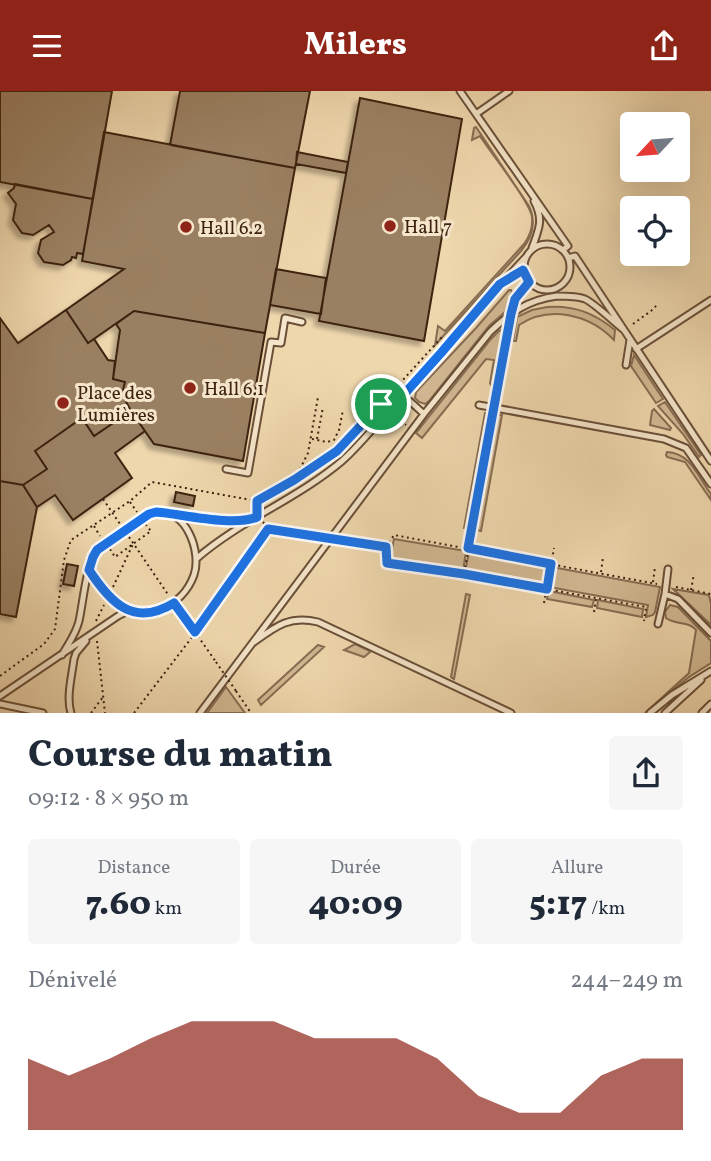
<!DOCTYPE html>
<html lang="fr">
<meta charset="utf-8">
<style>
:root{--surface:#fff;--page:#f6f6f7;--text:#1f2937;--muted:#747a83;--accent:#8f2418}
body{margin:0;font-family:Vollkorn,serif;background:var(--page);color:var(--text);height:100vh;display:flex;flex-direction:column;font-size:26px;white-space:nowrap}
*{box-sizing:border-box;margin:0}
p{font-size:23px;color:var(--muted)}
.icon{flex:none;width:38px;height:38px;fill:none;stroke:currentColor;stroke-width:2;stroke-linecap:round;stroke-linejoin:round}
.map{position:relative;height:622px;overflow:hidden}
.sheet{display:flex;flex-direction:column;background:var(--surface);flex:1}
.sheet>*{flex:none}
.needle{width:46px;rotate:244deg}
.buttons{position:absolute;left:620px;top:21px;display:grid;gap:14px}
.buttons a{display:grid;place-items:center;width:70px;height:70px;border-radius:7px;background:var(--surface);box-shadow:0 7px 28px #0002;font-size:35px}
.pin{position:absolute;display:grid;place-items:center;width:60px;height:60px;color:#fff;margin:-30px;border:4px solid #fff;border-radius:50%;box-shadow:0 2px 7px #0007}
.round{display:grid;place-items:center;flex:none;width:74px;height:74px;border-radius:7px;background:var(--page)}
.headline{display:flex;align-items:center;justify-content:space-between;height:119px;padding:0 28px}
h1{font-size:38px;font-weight:800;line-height:52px}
.metrics{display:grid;grid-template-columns:repeat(3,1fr);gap:10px;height:119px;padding:7px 28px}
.metrics div{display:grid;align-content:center;border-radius:7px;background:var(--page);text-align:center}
.metrics b{font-size:35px;font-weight:800}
.metrics small{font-size:19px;font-weight:400}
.metrics p{font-size:19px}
.chart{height:196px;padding:14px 28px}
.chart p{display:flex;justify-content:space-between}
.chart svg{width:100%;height:126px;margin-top:7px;fill:var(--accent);opacity:.7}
header{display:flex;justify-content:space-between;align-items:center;height:91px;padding:0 28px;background:var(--accent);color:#fff;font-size:32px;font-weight:800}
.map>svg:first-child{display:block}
.green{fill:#d1b892;stroke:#876d52;stroke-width:2}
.building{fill:#9a8062;stroke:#3d2211;stroke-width:2;filter:url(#shadow)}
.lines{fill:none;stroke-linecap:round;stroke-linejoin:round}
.lane-casing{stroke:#6a4f38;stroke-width:9}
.path{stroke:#3d2211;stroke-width:2;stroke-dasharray:2 3.5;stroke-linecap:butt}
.lane{stroke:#f5e5ca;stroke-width:5}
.path-bridge{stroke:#3d2211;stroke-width:2;stroke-dasharray:2 3.5;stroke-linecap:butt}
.route-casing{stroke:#fff;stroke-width:14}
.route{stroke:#1a73e8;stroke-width:9}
.poi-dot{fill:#8f2418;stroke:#f5e5ca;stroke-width:2.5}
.labels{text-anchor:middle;stroke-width:6;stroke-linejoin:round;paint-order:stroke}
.poi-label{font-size:19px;fill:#3d2211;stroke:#f5e5ca;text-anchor:start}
</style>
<header><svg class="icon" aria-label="menu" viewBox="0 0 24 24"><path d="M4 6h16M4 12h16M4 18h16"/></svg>Milers<svg class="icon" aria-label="share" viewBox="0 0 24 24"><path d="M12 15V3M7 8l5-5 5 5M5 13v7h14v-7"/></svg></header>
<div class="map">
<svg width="711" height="622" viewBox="0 0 711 622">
<defs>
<filter id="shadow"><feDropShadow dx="-4.5" dy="4.5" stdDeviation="2" flood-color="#0004"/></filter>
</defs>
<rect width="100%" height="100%" fill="#efd7ad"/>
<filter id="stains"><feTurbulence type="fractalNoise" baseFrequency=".00286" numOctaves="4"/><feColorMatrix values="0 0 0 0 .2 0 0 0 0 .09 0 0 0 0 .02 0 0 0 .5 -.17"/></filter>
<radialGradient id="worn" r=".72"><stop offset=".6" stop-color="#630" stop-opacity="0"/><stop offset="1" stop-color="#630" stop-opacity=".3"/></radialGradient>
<!-- green -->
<path class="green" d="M476,36L529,115C537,132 532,147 521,160L435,254L438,235L445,240L524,153C530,145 533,136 532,126C530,111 490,61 480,45L472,49L474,37Z
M509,199H511L512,201L505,221L489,235L429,310L425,313L419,311L415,307L416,301L476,237Z
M547,216C574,214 594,222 615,239L614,249C589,223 549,214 519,234L516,250H513L517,226L532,219Z
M503,238L494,293L491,294L490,292L494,269L486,268L422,347L416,342L491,248L499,240Z
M634,264L663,308L656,312L631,275Z
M665,311L701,364L699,366L683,343L658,315Z
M654,318L671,337L670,339L650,334L652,320Z
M485,322H489L468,438L464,437Z
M498,324H502L481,440L477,439Z
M667,361C691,362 698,386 711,403V409L685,371L667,366L666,364Z
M394,448L466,460L463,480L390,468Z
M469,461L549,475L545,495L465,481Z
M552,476L660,496L655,521L653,524L646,526L648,514L549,496Z
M673,498L709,504L711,513V534Z
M549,500L594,509L592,516L547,508Z
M466,503L470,504L454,588L451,586Z
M598,509L643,518L642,526L597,517Z
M670,514L678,516L711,550V572L689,586L645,622L689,582L696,539C689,530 675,534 666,527L665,521Z
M355,553L370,560V561L364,566L344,559Z
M318,554L324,556L261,614L258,609Z
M226,596L245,622H207Z"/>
<!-- building -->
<path class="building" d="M0,0H112L93,108L0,91Z
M180,0H310L295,77L170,54Z
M360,7L462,28L424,250L319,230Z
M104,41L295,77L265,242L134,220L88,252L66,219L124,178L82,170Z
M297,61L348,71L346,82L296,73Z
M15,93L93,108L83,163L77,162L76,167L72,166L71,169L63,174L44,171L38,162L41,149L54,141L49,134L33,144L22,142L13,129L16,113L8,102L14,97Z
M276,178L326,187L321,223L270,214Z
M66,219L88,252L94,248L108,269L115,270L113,288L125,291L122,303L131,320L94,345L82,327L35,360L47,378L23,394L0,390V227L18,252Z
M134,220L265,242L243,370L154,353L131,320L122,303L125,291L113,288L120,239L116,233Z
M131,320L145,340L115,362L132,387L73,429L55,404L37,416L23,394L47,378L35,360L82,327L94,345Z
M0,390L23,394L37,416L16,526L0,523Z
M176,401L195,405L193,415L174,411Z
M67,473L78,475L74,495L63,493Z"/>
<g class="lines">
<defs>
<path id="lane" d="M460,0L568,155L563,159
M476,23L509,0
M524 176a23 23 0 1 1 46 0a23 23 0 1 1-46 0Z
M532,157C539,138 544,129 534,110
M568,167L575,165L711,370
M636,258L711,209
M626,274L630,249
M403,304L424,323
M479,314L664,348L686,357L711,393
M495,316L515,208L518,202L529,191
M226,378L248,382L271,251L281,252L285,227L302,231
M170,422L234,429H248
M196,468C241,429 297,408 342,370C358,356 372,338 386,323C433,272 477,218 525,167
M665,503L668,478
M658,533L665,503L678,508L711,542
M254,551C276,535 290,524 318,531L511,622
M62,564C68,553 76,543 79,530C83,513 86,471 98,459C105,452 147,422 156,421C186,417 202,461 194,484C182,517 145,531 116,512C104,504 97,490 89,479
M0,605L118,525L130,519
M0,613L43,622
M71,622C66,607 72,584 74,568L76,562L86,550
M200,622L424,323L490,241C511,221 528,209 557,205C565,205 577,205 585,208C594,212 615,232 624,239
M650,622L672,604L711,580
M665,622L701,589
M702,622L711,613"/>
</defs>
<!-- lane casing -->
<use href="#lane" class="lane-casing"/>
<!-- path -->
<path class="path" d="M633,233L651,220L657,214
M381,313L442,246
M397,326L406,334
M312,348L327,351L334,349L339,339L343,319
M317,348L323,316
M295,388L308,362L318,306
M103,408L120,433
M258,409L294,389L337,360L382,313
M130,411L137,421
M263,431L268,437
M94,435L100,445
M129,446L169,505
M348,450L386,456L387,472L463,483L646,516L644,530
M386,456L394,444L657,493
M110,458L115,466L151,440L146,434
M601,481L603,466
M464,482L493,326
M653,491L655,476
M113,496L133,453
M676,496L711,503
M691,499L694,483
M544,512L554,457
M179,518L216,571
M594,521L596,508
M96,530L104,514
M97,550L105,622
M0,585L44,553L55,538L64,469L71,449L130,410L152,391L257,410V418
M236,600L251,622
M91,622L103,606
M134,622L196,541L268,437L312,443"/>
<!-- lane -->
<use href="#lane" class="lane"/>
<!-- path-bridge -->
<path class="path-bridge" d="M312,443L348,450
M216,571L236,600"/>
</g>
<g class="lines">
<defs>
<path id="route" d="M523,179L529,191L515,208L511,223L468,457L551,473L547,498L464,483L387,472L386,456L268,438L195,541L174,512C133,537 110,511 89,479L93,466L97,459L149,423L156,421C182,423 234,436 257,426V410L294,389L337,360L381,313L389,320L441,262L500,193Z"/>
</defs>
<!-- route casing -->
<use href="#route" class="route-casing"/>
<!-- route -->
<use href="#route" class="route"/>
</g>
<!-- markers -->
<g class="poi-dot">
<circle cx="390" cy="135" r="7"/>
<circle cx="186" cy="136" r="7"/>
<circle cx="190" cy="297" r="7"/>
<circle cx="63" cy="312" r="7"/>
</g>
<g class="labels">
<!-- poi labels -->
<g class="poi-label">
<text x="404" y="142">Hall 7</text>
<text x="200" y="143">Hall 6.2</text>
<text x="204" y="304">Hall 6.1</text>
<text x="77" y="308">Place des<tspan x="77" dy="22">Lumières</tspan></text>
</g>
</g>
<rect width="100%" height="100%" filter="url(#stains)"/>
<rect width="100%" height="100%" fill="url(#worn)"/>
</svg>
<div class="buttons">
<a><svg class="needle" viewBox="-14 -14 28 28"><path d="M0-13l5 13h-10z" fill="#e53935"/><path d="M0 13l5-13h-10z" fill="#747a83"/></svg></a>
<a><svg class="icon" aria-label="locate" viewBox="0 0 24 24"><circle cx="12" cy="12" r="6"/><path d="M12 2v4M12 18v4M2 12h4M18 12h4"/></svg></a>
</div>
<div class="pin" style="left:381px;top:313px;background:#1e9e55"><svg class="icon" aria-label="arrive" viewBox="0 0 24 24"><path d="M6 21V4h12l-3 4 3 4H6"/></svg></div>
</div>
<section class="sheet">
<div class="headline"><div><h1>Course du matin</h1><p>09:12 · 8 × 950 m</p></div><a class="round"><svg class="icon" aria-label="share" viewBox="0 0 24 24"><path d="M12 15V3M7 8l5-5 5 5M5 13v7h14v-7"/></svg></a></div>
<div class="metrics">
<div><p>Distance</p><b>7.60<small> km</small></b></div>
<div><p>Durée</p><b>40:09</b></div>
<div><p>Allure</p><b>5:17<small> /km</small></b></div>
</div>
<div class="chart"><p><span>Dénivelé</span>244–249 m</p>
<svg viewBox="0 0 160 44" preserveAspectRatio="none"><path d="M0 44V19L10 25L20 19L30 12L40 6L50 6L60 6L70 12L80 12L90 12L100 19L110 32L120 38L130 38L140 25L150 19L160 19V44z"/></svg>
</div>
</section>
